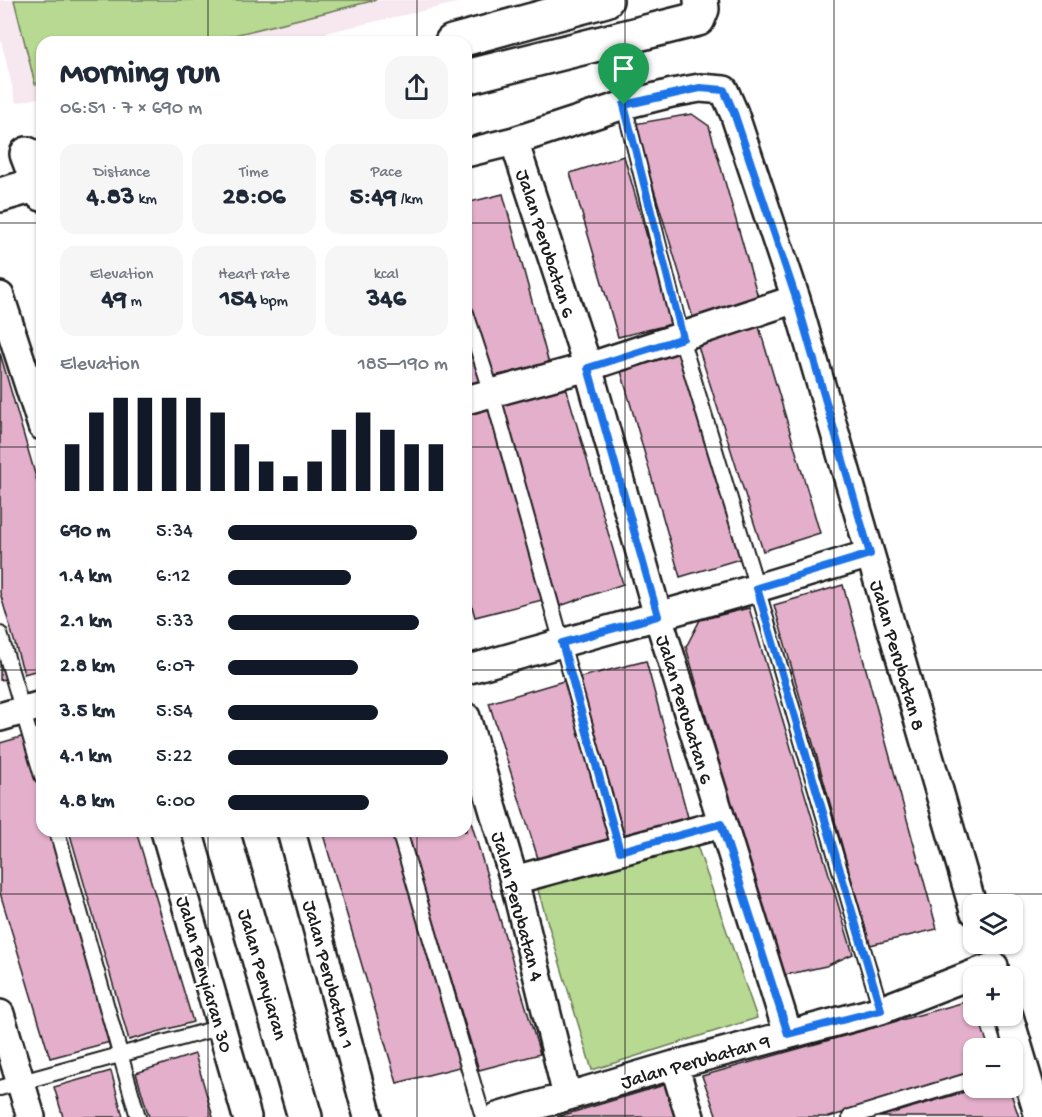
<!DOCTYPE html>
<meta charset="utf-8">
<style>
:root{--surface:#fff;--page:#f6f6f7;--text:#1f2937;--muted:#747a83;--accent:#111827}
body{margin:0;font-family:"Gochi Hand",sans-serif;background:var(--page);color:var(--text);height:100vh;display:flex;flex-direction:column;font-size:22px;white-space:nowrap}
*{box-sizing:border-box;margin:0}
p{font-size:20px;color:var(--muted)}
.icon{flex:none;width:33px;height:33px;fill:none;stroke:currentColor;stroke-width:2;stroke-linecap:round;stroke-linejoin:round}
.map{position:relative;flex:1;overflow:hidden}
.drawer{position:absolute;left:36px;top:36px;width:436px;height:801px;display:flex;flex-direction:column;background:var(--surface);border-radius:18px;box-shadow:0 2px 4px #0004}
.drawer>*{flex:none}
.tools{position:absolute;left:963px;top:894px;display:grid;gap:12px}
.tools a{display:grid;place-items:center;width:60px;height:60px;border-radius:12px;background:var(--surface);box-shadow:0 2px 4px #0004;font-size:30px}
.pin{position:absolute;display:grid;place-items:center;width:51px;height:51px;color:#fff;margin:-62px -26px;border-radius:50% 50% 50% 0;rotate:-45deg;box-shadow:0 0 6px #0007}
.pin .icon{rotate:45deg}
.round{display:grid;place-items:center;flex:none;width:63px;height:63px;border-radius:18px;background:var(--page)}
.overview{display:flex;align-items:center;justify-content:space-between;height:102px;padding:0 24px}
h1{font-size:33px;font-weight:800;line-height:45px}
.figures{display:grid;grid-template-columns:repeat(3,1fr);gap:9px;height:102px;padding:6px 24px}
.figures div{display:grid;align-content:center;border-radius:15px;background:var(--page);text-align:center}
.figures b{font-size:26px;font-weight:800}
.figures small{font-size:16px;font-weight:400}
.figures p{font-size:16px}
.chart{height:168px;padding:12px 24px}
.chart p{display:flex;justify-content:space-between}
.chart svg{width:100%;height:108px;margin-top:6px;stroke:var(--accent);stroke-width:6}
ul{padding:0 24px;list-style:none;font-size:20px}
li{display:grid;grid-template-columns:96px 72px 1fr;align-items:center;height:45px}
li i{height:15px;border-radius:8px;background:var(--accent)}
.map>svg:first-child{display:block}
.built{fill:#f7e7ef}
.green{fill:#b7d992;stroke:#6a7a57;stroke-width:1.5}
.building{fill:#e3afcb;stroke:#1c1c1c;stroke-width:1.5}
.lines{fill:none;stroke-linecap:round;stroke-linejoin:round}
.lane-casing{stroke:#1c1c1c;stroke-width:18}
.street-casing{stroke:#1c1c1c;stroke-width:32}
.secondary-casing{stroke:#1c1c1c;stroke-width:38}
.lane{stroke:#fff;stroke-width:14}
.street{stroke:#fff;stroke-width:27}
.secondary{stroke:#fff;stroke-width:33}
.route-casing{stroke:#fff;stroke-width:12}
.route{stroke:#1a73e8;stroke-width:8}
.grid{fill:none;stroke:#1c1c1c;stroke-width:1.5;stroke-opacity:0.55}
.labels{text-anchor:middle;stroke-width:5;stroke-linejoin:round;paint-order:stroke}
.street-label{font-size:20px;fill:#1c1c1c;stroke:#fff}
</style>
<div class="map">
<svg width="1042" height="1117" viewBox="0 0 1042 1117">
<rect width="100%" height="100%" fill="#fff"/>
<filter id="ink" filterUnits="userSpaceOnUse"><feTurbulence type="fractalNoise" baseFrequency=".0167" numOctaves="2"/><feDisplacementMap in="SourceGraphic" scale="12" xChannelSelector="R" yChannelSelector="G"/><feConvolveMatrix kernelMatrix="1 2 1 2 8 2 1 2 1" color-interpolation-filters="sRGB"/></filter>
<g filter="url(#ink)">
<!-- built -->
<path class="built" d="M0,0H470L285,42H42V97L16,103L0,36Z"/>
<!-- green -->
<path class="green" d="M14,0H376L206,42H42V83L35,84Z
M694,837L757,1018L592,1070L537,887Z"/>
<!-- building -->
<path class="building" d="M692,114L709,126L758,297L693,318L634,124Z
M624,156L672,324L618,337L570,173Z
M503,194L549,364L489,377L466,295V203Z
M757,320L820,533L763,551L696,340Z
M466,333L481,384L466,388Z
M680,352L743,558L680,577L621,371Z
M0,353L42,498V669L24,674L0,593Z
M565,384L623,584L557,607L500,405Z
M488,407L546,599L475,617L466,586V412Z
M843,585L937,929L870,945L774,605Z
M749,608L853,954L826,966L780,976L686,647L700,620Z
M0,641L11,678L0,680Z
M646,661L689,821L627,844L577,678Z
M567,680L613,848L541,868L489,703Z
M28,735L42,784V831H55L114,1041L50,1058L0,893V743Z
M466,805L540,1054L479,1070L406,831H466Z
M69,831H136L193,1022L129,1040Z
M322,831H394L463,1066L397,1083Z
M972,1000L974,1016H978L989,1048H974V1075L829,1117H717L702,1076Z
M195,1054L213,1117H149L136,1073Z
M111,1071L123,1117H63L54,1087Z
M671,1083L682,1117H557Z
M978,1088H1009L1019,1117H879Z"/>
<g class="lines">
<defs>
<path id="lane" d="M624,105L685,351L757,588L881,1010
M466,313L492,393L620,851
M0,634L42,776
M57,831L138,1117
M399,831L483,1117
M0,1088L221,1027
M850,1117L974,1079"/>
<path id="street" d="M514,141L588,367L658,616L788,1034
M466,153L514,141L624,105L672,93L700,88L724,90L734,113L796,299L974,911
M0,296L42,426
M466,400L588,367L796,299
M466,670L757,588L870,554
M0,717L42,705
M466,717L514,880L567,1096
M165,831L247,1117
M291,831L368,1117
M514,880L721,824
M0,1014L31,1117
M1009,1016L1039,1117
M674,1065L690,1117
M497,1117L674,1065L881,1010L994,966"/>
<path id="secondary" d="M452,42L606,0
M466,77L698,19L702,9L701,0
M27,154L42,194
M0,195L42,183
M222,831L305,1117"/>
</defs>
<!-- lane casing -->
<use href="#lane" class="lane-casing"/>
<!-- street casing -->
<use href="#street" class="street-casing"/>
<!-- secondary casing -->
<use href="#secondary" class="secondary-casing"/>
<!-- lane -->
<use href="#lane" class="lane"/>
<!-- street -->
<use href="#street" class="street"/>
<!-- secondary -->
<use href="#secondary" class="secondary"/>
</g>
</g>
<g class="lines" filter="url(#ink)">
<defs>
<path id="route" d="M700,88L724,90L734,113L796,298L870,554L757,588L881,1010L788,1034L721,824L620,851L562,643L658,616L588,368L683,338L624,105Z"/>
</defs>
<!-- route casing -->
<use href="#route" class="route-casing"/>
<!-- route -->
<use href="#route" class="route"/>
</g>
<!-- grid -->
<path class="grid" d="M208,0V42M417,0V42M625,0V1117M834,0V1117M0,223H42M466,223H1042M0,447H42M466,447H1042M0,670H42M466,670H1042M208,831V1117M417,831V1117M0,894H1042"/>
<g class="labels">
<!-- street labels -->
<g class="street-label">
<text transform="translate(547 243) rotate(72)" y="7">Jalan Perubatan 6</text>
<text transform="translate(899 655) rotate(74)" y="7">Jalan Perubatan 8</text>
<text transform="translate(686 709) rotate(73)" y="7">Jalan Perubatan 6</text>
<text transform="translate(519 906) rotate(75)" y="7">Jalan Perubatan 4</text>
<text transform="translate(206 974) rotate(74)" y="7">Jalan Penyiaran 30</text>
<text transform="translate(264 974) rotate(74)" y="7">Jalan Penyiaran</text>
<text transform="translate(330 974) rotate(75)" y="7">Jalan Perubatan 1</text>
<text transform="translate(695 1060) rotate(-16)" y="7">Jalan Perubatan 9</text>
</g>
</g>
</svg>
<div class="tools">
<a><svg class="icon" aria-label="layers" viewBox="0 0 24 24"><path d="M12 4l9 5-9 5-9-5zM3 14l9 5 9-5"/></svg></a>
<a>+</a>
<a>−</a>
</div>
<div class="pin" style="left:624px;top:105px;background:#1e9e55"><svg class="icon" aria-label="arrive" viewBox="0 0 24 24"><path d="M6 21V4h12l-3 4 3 4H6"/></svg></div>
<section class="drawer">
<div class="overview"><div><h1>Morning run</h1><p>06:51 · 7 × 690 m</p></div><a class="round"><svg class="icon" aria-label="share" viewBox="0 0 24 24"><path d="M12 15V3M7 8l5-5 5 5M5 13v7h14v-7"/></svg></a></div>
<div class="figures">
<div><p>Distance</p><b>4.83<small> km</small></b></div>
<div><p>Time</p><b>28:06</b></div>
<div><p>Pace</p><b>5:49<small> /km</small></b></div>
</div>
<div class="figures">
<div><p>Elevation</p><b>49<small> m</small></b></div>
<div><p>Heart rate</p><b>154<small> bpm</small></b></div>
<div><p>kcal</p><b>346</b></div>
</div>
<div class="chart"><p><span>Elevation</span>185–190 m</p>
<svg viewBox="0 0 160 44" preserveAspectRatio="none"><path d="M5 44V25M15 44V12M25 44V6M35 44V6M45 44V6M55 44V6M65 44V12M75 44V25M85 44V32M95 44V38M105 44V32M115 44V19M125 44V12M135 44V19M145 44V25M155 44V25"/></svg>
</div>
<ul>
<li><b>690 m</b>5:34<i style="width:86%"></i></li>
<li><b>1.4 km</b>6:12<i style="width:56%"></i></li>
<li><b>2.1 km</b>5:33<i style="width:87%"></i></li>
<li><b>2.8 km</b>6:07<i style="width:59%"></i></li>
<li><b>3.5 km</b>5:54<i style="width:68%"></i></li>
<li><b>4.1 km</b>5:22<i style="width:100%"></i></li>
<li><b>4.8 km</b>6:00<i style="width:64%"></i></li>
</ul>
</section>
</div>
